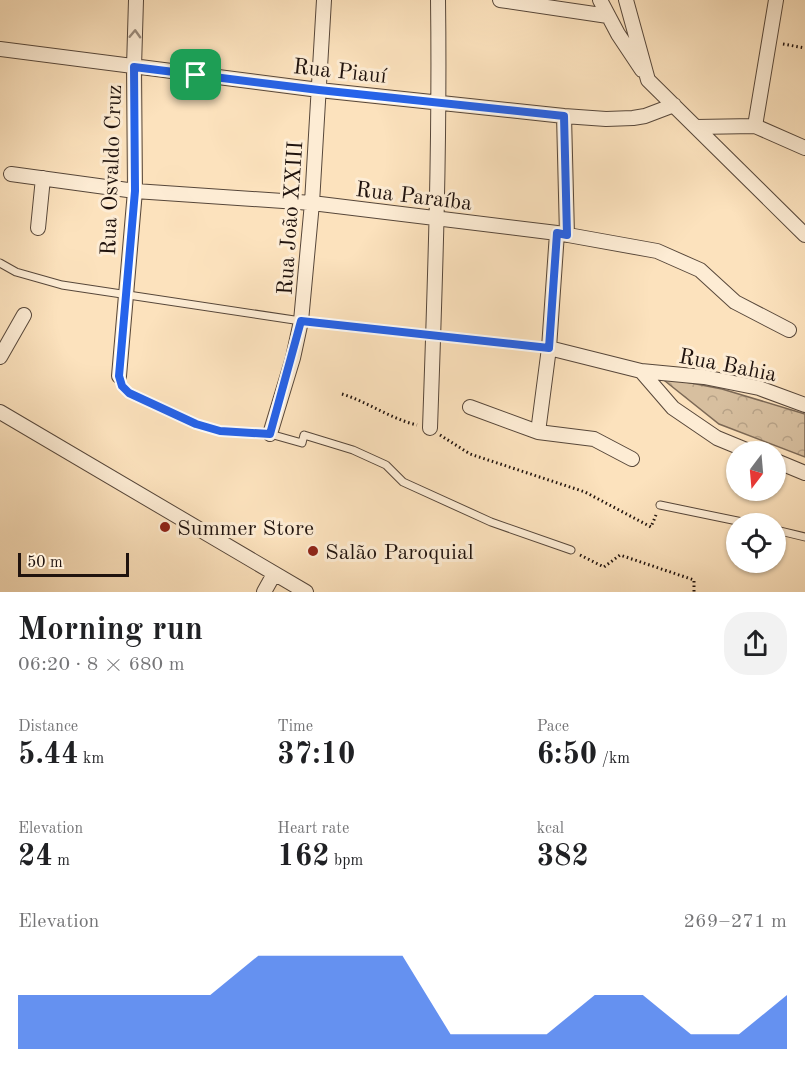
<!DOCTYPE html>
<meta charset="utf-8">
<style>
:root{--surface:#fff;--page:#f2f2f2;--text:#202124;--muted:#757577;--accent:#2563eb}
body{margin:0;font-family:"Old Standard TT",serif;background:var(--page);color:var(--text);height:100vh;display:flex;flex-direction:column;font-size:22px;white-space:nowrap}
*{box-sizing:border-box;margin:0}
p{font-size:20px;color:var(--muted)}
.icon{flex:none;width:33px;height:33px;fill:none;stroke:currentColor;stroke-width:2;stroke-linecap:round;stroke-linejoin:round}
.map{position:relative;height:592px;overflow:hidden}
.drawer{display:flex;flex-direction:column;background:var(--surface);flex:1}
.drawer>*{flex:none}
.needle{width:39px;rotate:196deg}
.controls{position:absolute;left:726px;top:441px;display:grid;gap:12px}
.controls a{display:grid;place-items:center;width:60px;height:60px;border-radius:50%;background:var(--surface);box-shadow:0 2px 4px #0004;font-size:30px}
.scale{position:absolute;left:18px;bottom:15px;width:111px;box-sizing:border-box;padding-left:6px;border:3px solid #20130e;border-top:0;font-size:16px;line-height:21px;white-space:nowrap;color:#20130e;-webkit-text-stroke:4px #fdecd4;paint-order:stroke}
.pin{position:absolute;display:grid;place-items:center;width:51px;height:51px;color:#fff;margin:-26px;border-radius:12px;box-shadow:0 3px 9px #0006}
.round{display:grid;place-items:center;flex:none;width:63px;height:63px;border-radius:24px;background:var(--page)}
.headline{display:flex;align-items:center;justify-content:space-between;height:102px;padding:0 18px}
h1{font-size:33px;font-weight:700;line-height:45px}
.metrics{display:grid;grid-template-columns:repeat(3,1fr);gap:9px;height:102px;padding:6px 18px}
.metrics div{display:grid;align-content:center}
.metrics b{font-size:30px;font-weight:700}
.metrics small{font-size:16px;font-weight:400}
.metrics p{font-size:16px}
.chart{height:168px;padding:12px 18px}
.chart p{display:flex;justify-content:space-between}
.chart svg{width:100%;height:108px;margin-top:6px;fill:var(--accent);opacity:.7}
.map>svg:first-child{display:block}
.park{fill:url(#park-crowns);stroke:#7c6956;stroke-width:1.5}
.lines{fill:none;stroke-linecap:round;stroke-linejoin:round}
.lane-casing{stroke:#57473a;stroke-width:9}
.street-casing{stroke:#57473a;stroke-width:16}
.path{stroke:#20130e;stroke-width:3;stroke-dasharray:1.5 3;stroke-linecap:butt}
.lane{stroke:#fdecd4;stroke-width:7}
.street{stroke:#fdecd4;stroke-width:14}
.oneway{stroke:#9a8a7b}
.route-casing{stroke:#fff;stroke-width:12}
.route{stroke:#2563eb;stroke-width:8}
.poi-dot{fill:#8f2418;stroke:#fdecd4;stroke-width:2}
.labels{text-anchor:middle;stroke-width:6;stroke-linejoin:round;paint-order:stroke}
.street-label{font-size:22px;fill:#20130e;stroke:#fdecd4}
.poi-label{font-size:22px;fill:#20130e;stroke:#fdecd4;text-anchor:start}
</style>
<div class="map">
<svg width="805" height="592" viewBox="0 0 805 592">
<defs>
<pattern id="park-crowns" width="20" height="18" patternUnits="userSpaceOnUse" patternTransform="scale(1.5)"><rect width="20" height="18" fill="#d7bf9f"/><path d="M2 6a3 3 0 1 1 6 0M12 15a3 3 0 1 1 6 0" fill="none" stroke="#b8a388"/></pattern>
</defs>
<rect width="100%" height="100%" fill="#fce2bd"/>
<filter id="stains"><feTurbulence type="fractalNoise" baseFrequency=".00333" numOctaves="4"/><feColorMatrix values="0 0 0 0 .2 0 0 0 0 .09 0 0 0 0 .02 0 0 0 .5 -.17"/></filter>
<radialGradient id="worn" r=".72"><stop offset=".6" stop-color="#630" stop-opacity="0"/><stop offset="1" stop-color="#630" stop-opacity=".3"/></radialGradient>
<!-- park -->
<path class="park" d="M660,377L722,389L805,414V457L719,424Z"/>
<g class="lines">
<defs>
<path id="lane" d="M0,263L16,272L62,285L301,321L549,348
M119,376L122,386L129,393L196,424L220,431L270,434L302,443L304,435L353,450L386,465L403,482L491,522L571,550
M660,505L752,524
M776,530L805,537"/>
<path id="street" d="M500,0L608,16
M600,0L618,34L642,70
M626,0L648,80L805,235
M0,49L319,90L564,116L606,119L633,118L645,116L674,105
M564,116L567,235
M755,126L776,0
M696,127L755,126L805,148
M11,174L135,191L312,203L557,233L657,251L700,270L735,302L789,330
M38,228L43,178
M549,348L641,371L704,377L759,388L805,405
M0,357L24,315
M641,371L673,408L717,438L751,452
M119,376L135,191L134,67L136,0
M470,407L538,432L594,439L632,459
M0,412L306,592
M430,428C435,285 440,143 438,0
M538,432L549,348L557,233
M270,434L293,358L301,321L312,203L324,0
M776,461L805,473
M264,592L274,574"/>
</defs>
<!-- lane casing -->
<use href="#lane" class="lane-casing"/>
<!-- street casing -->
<use href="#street" class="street-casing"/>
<!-- path -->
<path class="path" d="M783,44L805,48
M342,394C368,402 391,419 417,425
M440,435L470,454L585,492L651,527L656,515
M580,555L604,567L620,555L694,580V592"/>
<!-- lane -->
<use href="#lane" class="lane"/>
<!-- street -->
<use href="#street" class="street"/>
</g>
<!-- one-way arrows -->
<defs><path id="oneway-chevron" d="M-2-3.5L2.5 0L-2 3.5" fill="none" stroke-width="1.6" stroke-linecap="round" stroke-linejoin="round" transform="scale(1.5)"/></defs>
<use class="oneway" href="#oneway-chevron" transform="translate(135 34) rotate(-88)"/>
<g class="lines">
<defs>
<path id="route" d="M134,67L319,90L564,116L567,235L557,233L549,348L301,321L270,434L220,431L196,424L129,393L122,386L119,376L135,191Z"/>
</defs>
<!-- route casing -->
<use href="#route" class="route-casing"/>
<!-- route -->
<use href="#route" class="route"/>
</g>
<!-- markers -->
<g class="poi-dot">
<circle cx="165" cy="527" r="6"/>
<circle cx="313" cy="551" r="6"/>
</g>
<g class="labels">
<!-- street labels -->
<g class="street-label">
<text transform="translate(340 70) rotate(6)" y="8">Rua Piauí</text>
<text transform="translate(110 170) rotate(-88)" y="8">Rua Osvaldo Cruz</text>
<text transform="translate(414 195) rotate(7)" y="8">Rua Paraíba</text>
<text transform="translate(289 218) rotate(-86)" y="8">Rua João XXIII</text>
<text transform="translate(728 364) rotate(11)" y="8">Rua Bahia</text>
</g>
<!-- poi labels -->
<g class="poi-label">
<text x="177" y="535">Summer Store</text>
<text x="325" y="559">Salão Paroquial</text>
</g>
</g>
<rect width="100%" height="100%" filter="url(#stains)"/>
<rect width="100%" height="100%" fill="url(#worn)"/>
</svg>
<div class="controls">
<a><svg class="needle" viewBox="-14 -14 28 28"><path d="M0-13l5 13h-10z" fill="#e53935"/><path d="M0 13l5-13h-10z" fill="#757577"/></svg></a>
<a><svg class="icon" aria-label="locate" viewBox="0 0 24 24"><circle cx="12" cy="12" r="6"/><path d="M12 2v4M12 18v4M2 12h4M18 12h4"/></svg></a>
</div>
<div class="scale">50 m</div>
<div class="pin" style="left:196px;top:75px;background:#1e9e55"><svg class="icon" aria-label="arrive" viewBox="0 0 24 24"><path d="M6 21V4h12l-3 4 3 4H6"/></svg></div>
</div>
<section class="drawer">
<div class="headline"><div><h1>Morning run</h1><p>06:20 · 8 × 680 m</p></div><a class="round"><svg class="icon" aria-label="share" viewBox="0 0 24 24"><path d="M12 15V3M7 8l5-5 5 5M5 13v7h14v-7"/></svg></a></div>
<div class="metrics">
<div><p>Distance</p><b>5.44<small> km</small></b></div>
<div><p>Time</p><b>37:10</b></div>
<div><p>Pace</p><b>6:50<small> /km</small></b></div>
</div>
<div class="metrics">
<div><p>Elevation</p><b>24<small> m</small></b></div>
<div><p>Heart rate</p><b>162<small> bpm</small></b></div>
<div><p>kcal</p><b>382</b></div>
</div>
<div class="chart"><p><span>Elevation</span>269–271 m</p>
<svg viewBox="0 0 160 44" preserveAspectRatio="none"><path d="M0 44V22L10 22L20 22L30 22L40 22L50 6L60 6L70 6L80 6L90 38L100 38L110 38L120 22L130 22L140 38L150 38L160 22V44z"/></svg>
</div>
</section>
